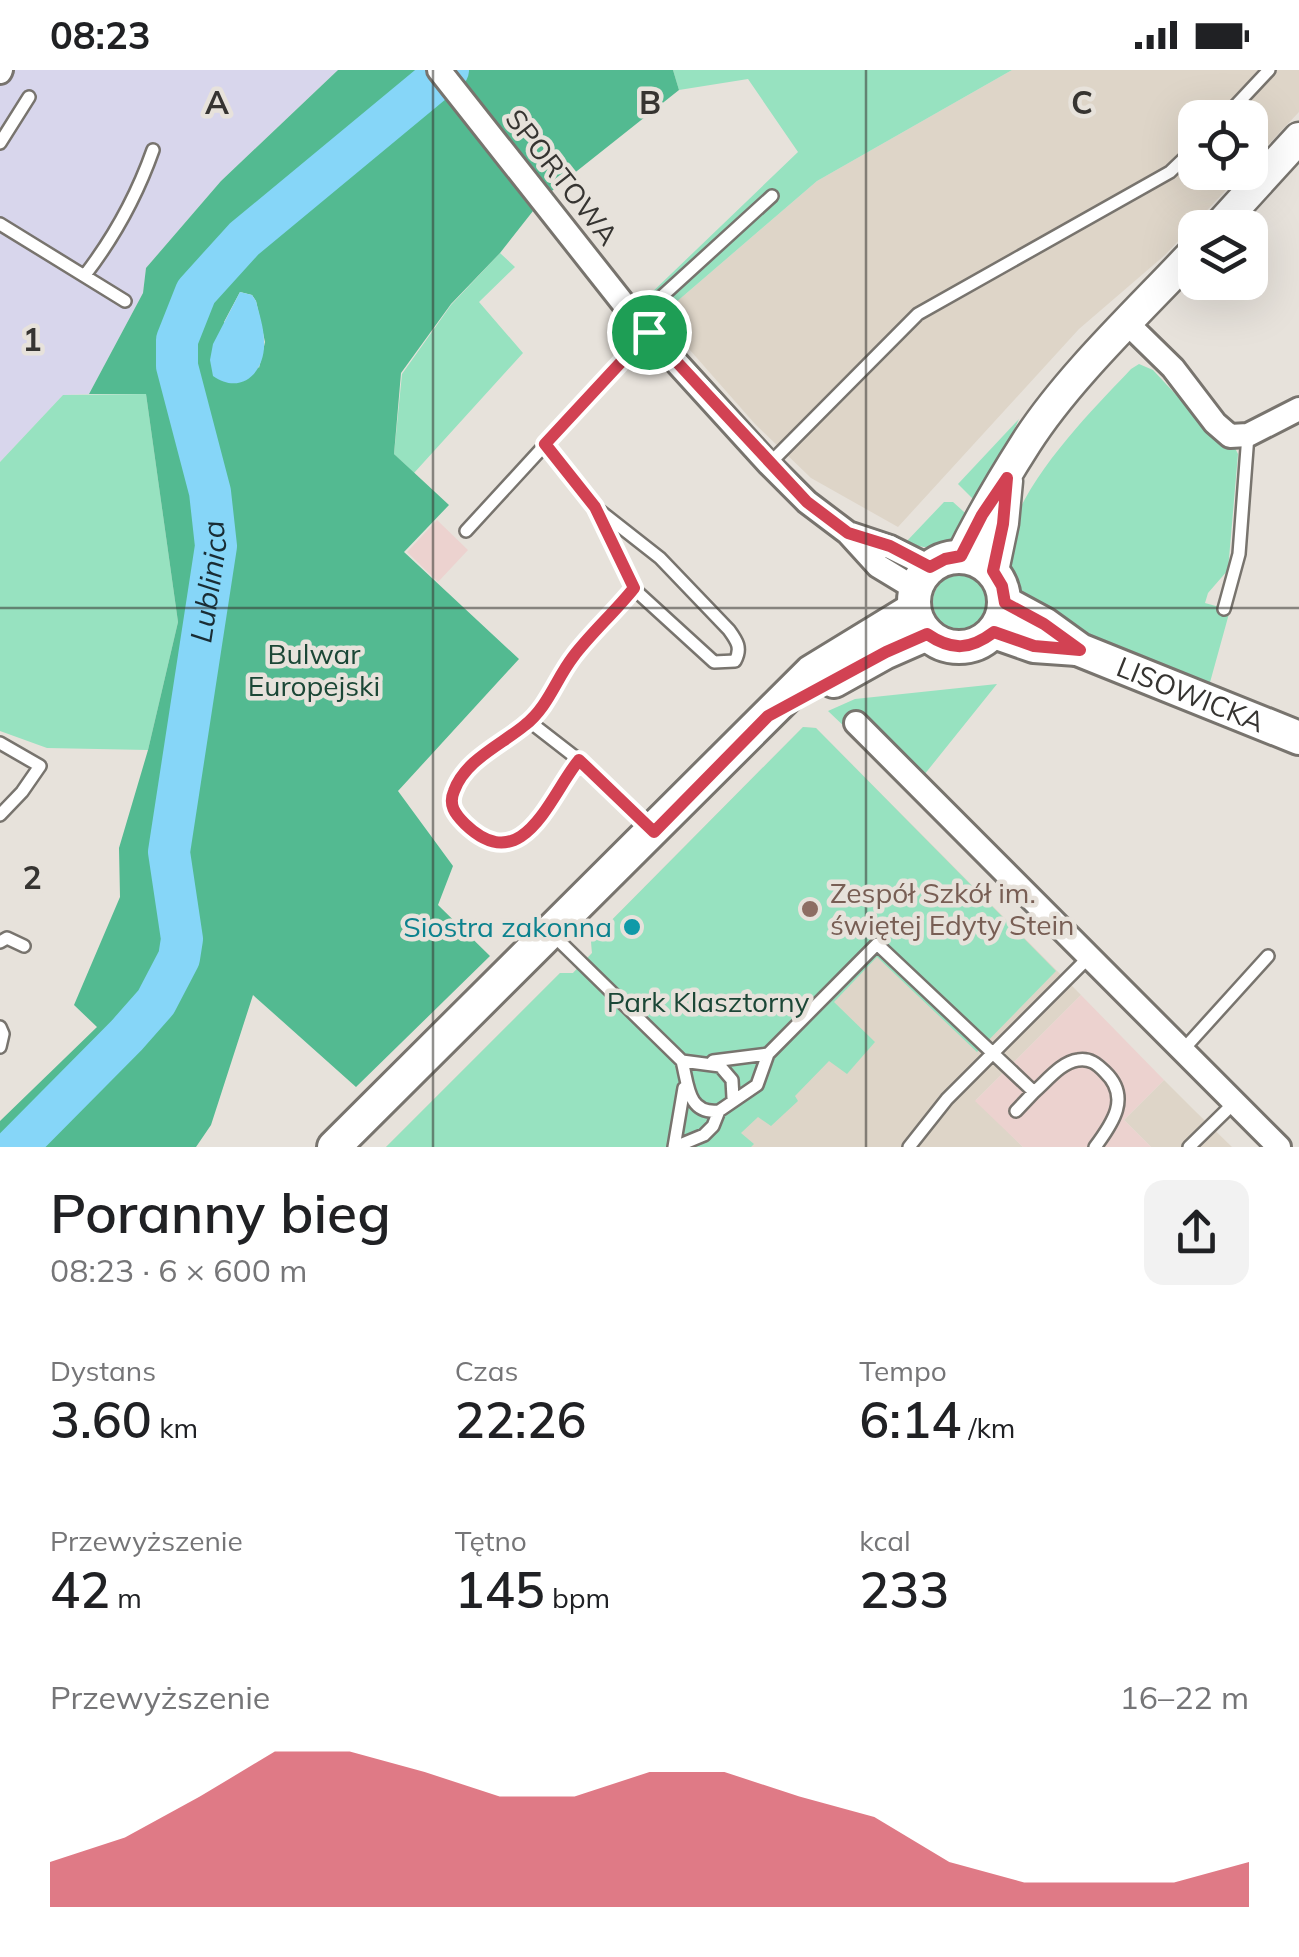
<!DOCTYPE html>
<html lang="pl">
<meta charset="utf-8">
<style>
:root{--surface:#fff;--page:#f2f2f2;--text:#202124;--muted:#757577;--accent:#d24253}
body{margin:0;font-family:Mulish,sans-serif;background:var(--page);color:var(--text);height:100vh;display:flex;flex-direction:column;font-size:38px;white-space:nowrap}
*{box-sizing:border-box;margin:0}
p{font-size:32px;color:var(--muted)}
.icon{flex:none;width:55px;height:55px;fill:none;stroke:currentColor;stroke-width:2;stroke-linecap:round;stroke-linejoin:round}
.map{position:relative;height:1077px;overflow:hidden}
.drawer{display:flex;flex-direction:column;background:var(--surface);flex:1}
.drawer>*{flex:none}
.controls{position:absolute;left:1178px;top:30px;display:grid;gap:20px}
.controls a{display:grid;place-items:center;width:90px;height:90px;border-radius:20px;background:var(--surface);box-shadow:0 10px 40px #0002;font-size:50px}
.pin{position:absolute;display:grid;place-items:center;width:85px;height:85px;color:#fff;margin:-42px;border:5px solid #fff;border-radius:50%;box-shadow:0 2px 10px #0007}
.round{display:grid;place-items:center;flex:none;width:105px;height:105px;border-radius:20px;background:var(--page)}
.summary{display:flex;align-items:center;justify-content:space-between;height:170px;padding:0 50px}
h1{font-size:55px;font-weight:600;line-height:75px}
.stats{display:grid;grid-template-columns:repeat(3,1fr);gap:15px;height:170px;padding:10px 50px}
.stats div{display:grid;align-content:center}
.stats b{font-size:50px;font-weight:600}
.stats small{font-size:28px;font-weight:400}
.stats p{font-size:28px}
.chart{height:280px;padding:20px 50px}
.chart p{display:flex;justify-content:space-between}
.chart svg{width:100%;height:180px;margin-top:10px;fill:var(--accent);opacity:.7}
.status{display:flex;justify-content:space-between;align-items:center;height:70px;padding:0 50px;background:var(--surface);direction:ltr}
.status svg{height:28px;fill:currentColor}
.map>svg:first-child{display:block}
.built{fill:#ded5c8}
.industrial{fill:#ecd2cf}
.medical{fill:#d8d6ec}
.green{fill:#97e2c0}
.forest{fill:#53ba91;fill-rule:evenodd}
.water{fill:#86d6f8}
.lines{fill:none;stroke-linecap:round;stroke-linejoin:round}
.river{stroke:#86d6f8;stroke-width:42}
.service-casing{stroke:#78746e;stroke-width:16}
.minor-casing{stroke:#78746e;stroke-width:28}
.tertiary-casing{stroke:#78746e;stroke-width:35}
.secondary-casing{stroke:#78746e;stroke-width:38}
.service{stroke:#fff;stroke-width:11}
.minor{stroke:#fff;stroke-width:22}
.tertiary{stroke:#fff;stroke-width:30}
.secondary{stroke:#fff;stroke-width:32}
.route-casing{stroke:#fff;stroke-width:20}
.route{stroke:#d24253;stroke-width:12}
.grid{fill:none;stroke:#363431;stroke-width:2.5;stroke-opacity:0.55}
.education-dot{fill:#8d6e63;stroke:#e7e2db;stroke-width:4}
.culture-dot{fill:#0f9aa8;stroke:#e7e2db;stroke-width:4}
.labels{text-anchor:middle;stroke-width:9;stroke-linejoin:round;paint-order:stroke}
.street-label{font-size:28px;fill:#363431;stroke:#e7e2db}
.park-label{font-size:28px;fill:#1b4736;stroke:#e7e2db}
.education-label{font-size:28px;fill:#785e54;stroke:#e7e2db;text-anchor:start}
.culture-label{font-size:28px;fill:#0d838f;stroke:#e7e2db;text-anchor:end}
.water-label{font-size:30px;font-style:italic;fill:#192c34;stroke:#e7e2db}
.grid-label{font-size:32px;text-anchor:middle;font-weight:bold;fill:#363431;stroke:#e7e2db;stroke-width:9;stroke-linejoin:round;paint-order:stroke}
</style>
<div class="status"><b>08:23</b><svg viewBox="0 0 49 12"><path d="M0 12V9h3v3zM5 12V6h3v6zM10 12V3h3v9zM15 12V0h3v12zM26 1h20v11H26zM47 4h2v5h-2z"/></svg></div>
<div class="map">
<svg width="1299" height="1077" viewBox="0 0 1299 1077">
<rect width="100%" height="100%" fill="#e7e2db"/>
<!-- built -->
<path class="built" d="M1012,0H1299V42L1250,94V48H1195V102L1242,103L1165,185L1079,259L898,457L811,408L755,354L660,246L817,111Z
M803,657L816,658L1081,925L976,1030L1023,1077H386L560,903H573L592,883L591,871Z
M1164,1010L1194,1040L1232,1077H1151L1124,1050Z"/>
<!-- industrial -->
<path class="industrial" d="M437,450L468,480L438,512L407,482Z
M1081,925L1164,1010L1124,1050L1151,1077H1023L975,1031Z"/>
<!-- medical -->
<path class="medical" d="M13,0H338L221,111L146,198L143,223L89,324L63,325L0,392V9L5,13Z"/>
<!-- green -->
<path class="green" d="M673,0H1012L817,111L660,246L645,229L798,82L748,9L679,20Z
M500,183L515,197L479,232L523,283L414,403L394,384L402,304L451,235Z
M1139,294L1153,300L1218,370L1235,378L1238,384L1228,500L1208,523L1205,533L1230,540L1209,616C1168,601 1040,556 1017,524C970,458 1090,343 1131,299Z
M146,324L178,552L148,680L47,678L0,661V392L63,325Z
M1019,349L979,435L958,414Z
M944,432H953L973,450C953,473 937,485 906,472Z
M933 532a28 28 0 1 1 56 0a28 28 0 1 1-56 0Z
M997,614L924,705L865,646L848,660L828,641L855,629Z
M803,657L816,658L1056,901L977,982L877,887L834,932L875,972L847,1004L829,991L795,1026L798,1031L771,1056L758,1047L741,1063L754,1074L751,1077H386L560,903H573L592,883L591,871Z"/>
<!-- forest -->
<path class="forest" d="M338,0H423L533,141L500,183L451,234L401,303L394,384L449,435L404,482L519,589L398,721L453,796L438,835L490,886L356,1017L253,925L211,1055L196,1077H0V1051L97,957L74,935L120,827L119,778L148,680L178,552L146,324H89L143,223L146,198L221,111ZM240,222L252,225L256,231L265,272L259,298L224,252Z
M453,0H673L679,20L548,124Z"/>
<!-- water -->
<path class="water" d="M240,222L252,225L256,231C259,243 264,258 264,271C266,302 241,326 213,306L210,290L213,274Z"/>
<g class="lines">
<!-- river -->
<path class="river" id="s1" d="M16,1077L127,965L156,932L179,888L182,869L169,782L216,476L210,422L177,296V270L196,222L244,169L448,0"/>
<defs>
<path id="service" d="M1224,48L1269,0
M0,73L29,27
M0,154L125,231
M85,205C115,166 136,128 153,80
M637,249L772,126
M769,394L918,244L1170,102L1195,78
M595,437L660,488L729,560C737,571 742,578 735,591L714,592L634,519L595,437L545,375L649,262
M466,461L545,375
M634,519C615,542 591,563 573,587C556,609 548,637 525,655C501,675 465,690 454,721C448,735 455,744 465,754C523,810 550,725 579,690L650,757
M1224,539L1239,484L1248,365
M530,652L579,690
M0,673L40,696L22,722L0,745
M551,863L682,991
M0,872L7,868L24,876
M0,957L3,964L0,977
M1182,981L1268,886
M713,991L768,984
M719,1041C687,1045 688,1013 682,991L720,996L732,1010L733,1028
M1016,1041L1034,1022
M674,1077L684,1018
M675,1077L704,1065L713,1056L719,1041L757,1015L768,984L877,874L1034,1022C1046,1012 1061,992 1078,990C1090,988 1097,994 1105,1002C1131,1027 1113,1053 1095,1077
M909,1077L947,1029L1089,887
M1189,1077L1234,1033"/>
<path id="minor" d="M439,0L627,238L769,394L807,432L848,463L878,496L916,519
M0,2L1,0
M1128,254L1173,298L1215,353L1230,366L1248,365L1299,339
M851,464L890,477L930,497
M856,653L1279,1077"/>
<path id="tertiary" d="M1217,158L1299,68
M961,487C980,448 1003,409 1026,373C1068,307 1141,239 1195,181
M993,501L1003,453L1007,411"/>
<g id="secondary">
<circle cx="959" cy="532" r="45"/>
<path id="s2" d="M1005,533L1044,554L1080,580L1299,668"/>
<path d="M994,562L1034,576L1077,579"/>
<path d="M834,611L886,582L927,564"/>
<path d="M334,1077L811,602L914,539"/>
</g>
</defs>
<!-- service casing -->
<use href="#service" class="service-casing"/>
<!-- minor casing -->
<use href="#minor" class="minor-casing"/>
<!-- tertiary casing -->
<use href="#tertiary" class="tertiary-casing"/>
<!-- secondary casing -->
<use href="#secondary" class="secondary-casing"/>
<!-- service -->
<use href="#service" class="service"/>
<!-- minor -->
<use href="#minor" class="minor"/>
<!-- tertiary -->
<use href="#tertiary" class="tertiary"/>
<!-- secondary -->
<use href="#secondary" class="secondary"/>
</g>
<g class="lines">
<defs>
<path id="route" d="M649,262L807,432L848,463L890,476L930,497L945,489L961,486L982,445L1007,408L1003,454L993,501L1002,516L1005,533L1044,554L1080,580L1034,576L994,562C970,580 952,581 927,564L886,582L768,646L654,762L579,690C550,725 523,810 465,754C455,744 448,735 454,721C465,690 501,675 525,655C548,637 556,609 573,587C591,563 615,542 634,518L595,437L545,374Z"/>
</defs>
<!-- route casing -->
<use href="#route" class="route-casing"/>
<!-- route -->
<use href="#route" class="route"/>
</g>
<!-- grid -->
<path class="grid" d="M433,0V1077M866,0V1077M0,538H1299"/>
<!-- markers -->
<circle class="education-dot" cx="810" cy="839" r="10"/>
<circle class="culture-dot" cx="632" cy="857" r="10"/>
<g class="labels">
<!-- street labels -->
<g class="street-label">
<text transform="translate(562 107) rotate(52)" y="10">SPORTOWA</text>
<text dy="10" stroke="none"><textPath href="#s2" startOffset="208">LISOWICKA</textPath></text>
</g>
<!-- park labels -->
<g class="park-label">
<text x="314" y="594">Bulwar<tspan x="314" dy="32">Europejski</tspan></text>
<text x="708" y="942">Park Klasztorny</text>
</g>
<!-- education labels -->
<g class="education-label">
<text x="830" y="833">Zespół Szkół im.<tspan x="830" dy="32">świętej Edyty Stein</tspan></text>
</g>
<!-- culture labels -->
<g class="culture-label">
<text x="612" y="867">Siostra zakonna</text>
</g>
<!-- water labels -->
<g class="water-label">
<text dy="10" stroke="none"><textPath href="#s1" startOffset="632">Lublinica</textPath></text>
</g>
</g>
<g class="grid-label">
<text x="217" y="44">A</text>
<text x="650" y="44">B</text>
<text x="1082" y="44">C</text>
<text x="32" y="281">1</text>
<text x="32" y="819">2</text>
</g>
</svg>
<div class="controls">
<a><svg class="icon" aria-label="locate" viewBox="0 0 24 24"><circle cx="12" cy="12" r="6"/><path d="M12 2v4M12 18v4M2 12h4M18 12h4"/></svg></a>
<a><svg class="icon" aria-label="layers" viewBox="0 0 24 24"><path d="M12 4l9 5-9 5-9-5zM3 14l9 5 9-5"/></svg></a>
</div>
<div class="pin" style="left:649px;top:262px;background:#1e9e55"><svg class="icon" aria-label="arrive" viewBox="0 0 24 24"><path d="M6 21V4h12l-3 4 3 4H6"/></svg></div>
</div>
<section class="drawer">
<div class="summary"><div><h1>Poranny bieg</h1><p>08:23 · 6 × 600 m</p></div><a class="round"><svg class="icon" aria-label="share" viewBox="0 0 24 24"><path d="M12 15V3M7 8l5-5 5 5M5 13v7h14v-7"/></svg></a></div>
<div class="stats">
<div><p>Dystans</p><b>3.60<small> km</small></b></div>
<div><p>Czas</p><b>22:26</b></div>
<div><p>Tempo</p><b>6:14<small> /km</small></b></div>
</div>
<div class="stats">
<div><p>Przewyższenie</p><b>42<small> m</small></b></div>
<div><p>Tętno</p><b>145<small> bpm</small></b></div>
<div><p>kcal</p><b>233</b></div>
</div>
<div class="chart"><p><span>Przewyższenie</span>16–22 m</p>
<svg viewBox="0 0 160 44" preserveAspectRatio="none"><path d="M0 44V33L10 27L20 17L30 6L40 6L50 11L60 17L70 17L80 11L90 11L100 17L110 22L120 33L130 38L140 38L150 38L160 33V44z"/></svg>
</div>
</section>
